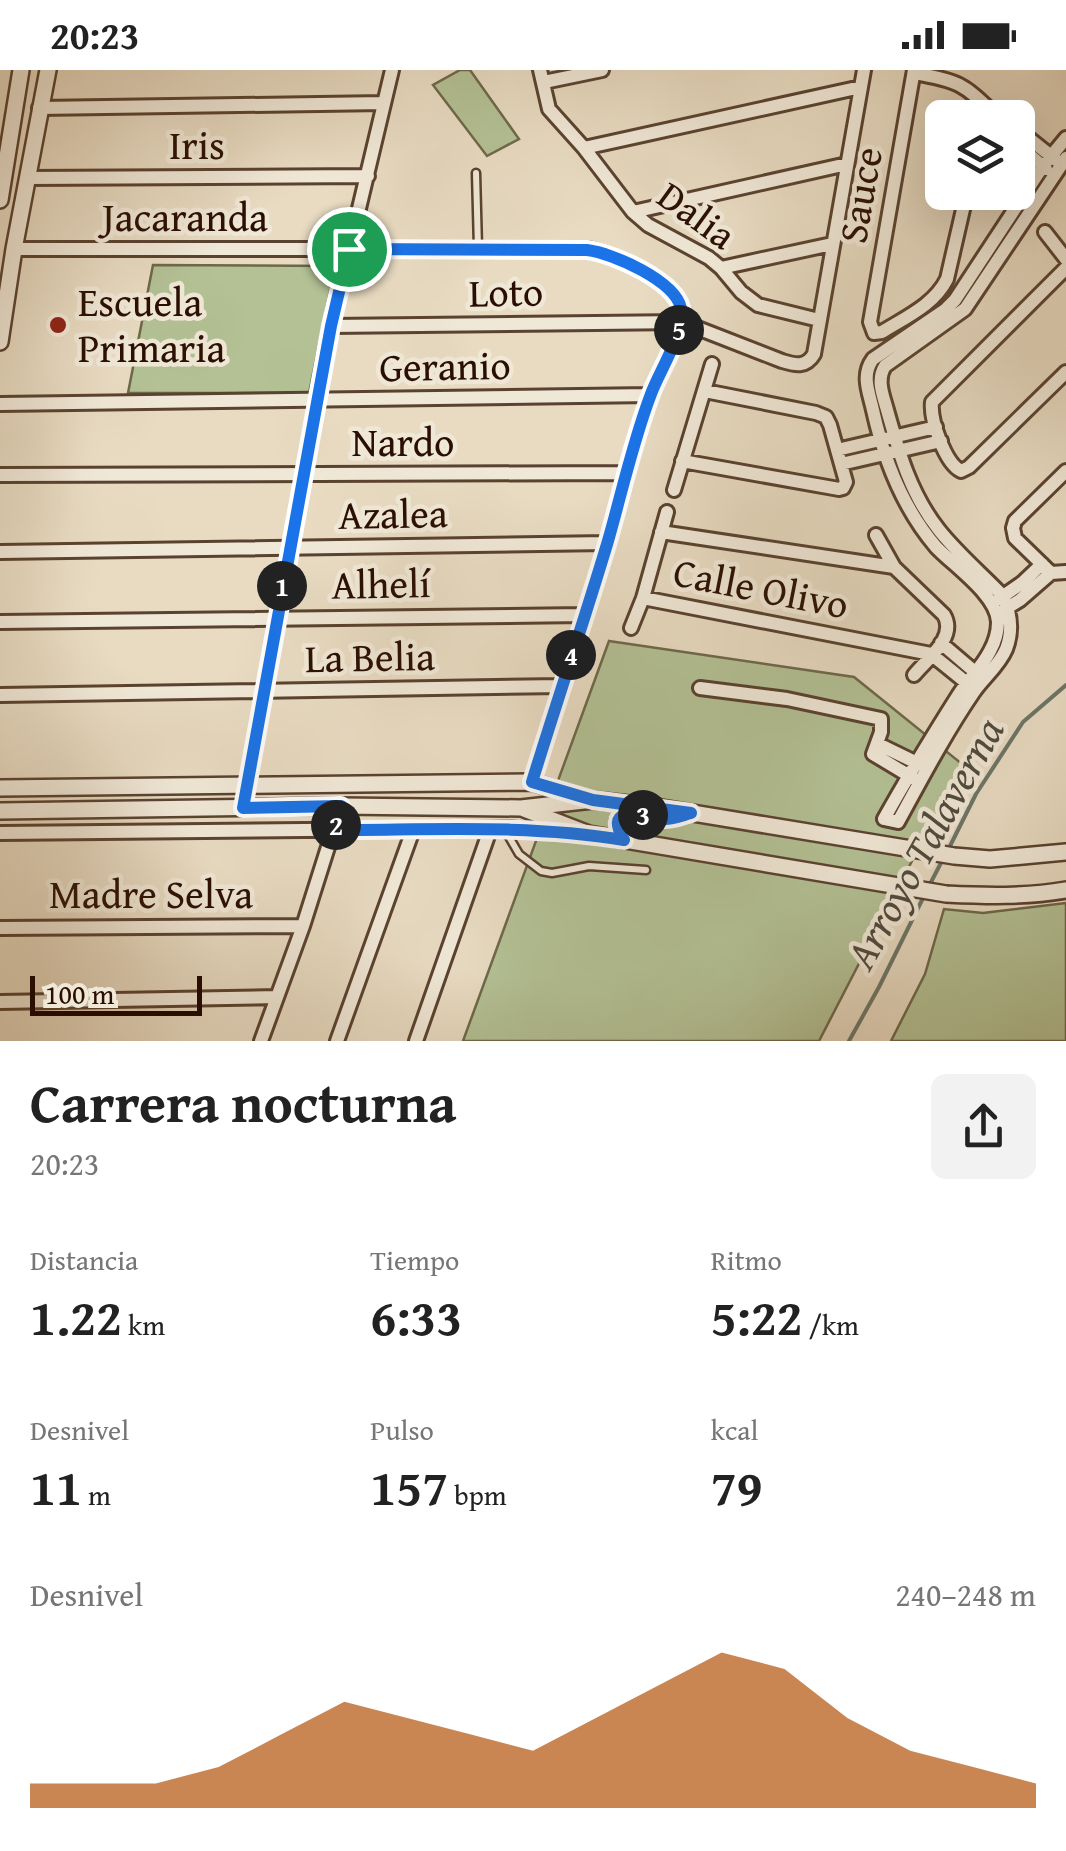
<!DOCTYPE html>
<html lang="es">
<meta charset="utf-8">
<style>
:root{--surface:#fff;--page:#f2f2f2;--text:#222;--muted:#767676;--accent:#b45309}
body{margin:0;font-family:"Gentium Book Plus",serif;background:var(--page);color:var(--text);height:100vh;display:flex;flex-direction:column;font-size:38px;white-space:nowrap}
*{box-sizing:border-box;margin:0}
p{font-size:32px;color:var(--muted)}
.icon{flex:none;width:55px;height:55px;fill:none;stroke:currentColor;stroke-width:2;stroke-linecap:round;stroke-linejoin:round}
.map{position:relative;height:971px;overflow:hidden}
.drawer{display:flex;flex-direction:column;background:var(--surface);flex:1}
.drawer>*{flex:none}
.buttons{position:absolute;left:925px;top:30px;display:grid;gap:20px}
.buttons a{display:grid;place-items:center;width:110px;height:110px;border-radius:15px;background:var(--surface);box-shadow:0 10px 40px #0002;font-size:50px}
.scale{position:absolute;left:30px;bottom:25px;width:172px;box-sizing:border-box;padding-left:10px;border:5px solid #2a0f00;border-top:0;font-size:28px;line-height:35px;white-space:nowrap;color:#2a0f00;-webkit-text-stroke:8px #f0e8d7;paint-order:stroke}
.pin{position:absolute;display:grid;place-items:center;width:85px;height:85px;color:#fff;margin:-42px;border:5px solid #fff;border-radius:50%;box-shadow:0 2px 10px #0007}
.km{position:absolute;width:50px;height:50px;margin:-25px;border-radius:50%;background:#222;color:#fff;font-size:28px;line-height:50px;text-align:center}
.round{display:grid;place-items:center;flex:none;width:105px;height:105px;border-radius:15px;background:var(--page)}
.head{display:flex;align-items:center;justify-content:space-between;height:170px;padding:0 30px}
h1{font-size:55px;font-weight:600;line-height:75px}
.figures{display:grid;grid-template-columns:repeat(3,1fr);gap:15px;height:170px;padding:10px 30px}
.figures div{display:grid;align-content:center}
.figures b{font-size:50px;font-weight:600}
.figures small{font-size:28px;font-weight:400}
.figures p{font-size:28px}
.chart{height:280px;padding:20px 30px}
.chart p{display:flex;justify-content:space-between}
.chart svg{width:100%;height:180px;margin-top:10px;fill:var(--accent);opacity:.7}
.status{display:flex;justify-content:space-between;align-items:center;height:70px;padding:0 50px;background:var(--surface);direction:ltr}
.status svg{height:28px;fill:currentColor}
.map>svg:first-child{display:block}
.green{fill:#b3c195;stroke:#6e684a;stroke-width:2.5}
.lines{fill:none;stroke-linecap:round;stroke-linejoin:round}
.stream{stroke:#6c7669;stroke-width:4}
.service-casing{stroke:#5a4230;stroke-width:11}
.minor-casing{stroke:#5a4230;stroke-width:18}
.tertiary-casing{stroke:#5a4230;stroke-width:20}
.service{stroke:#f0e8d7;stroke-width:6}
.minor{stroke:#f0e8d7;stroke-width:12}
.tertiary{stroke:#f0e8d7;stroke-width:15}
.route-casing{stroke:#fff;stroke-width:20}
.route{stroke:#1a73e8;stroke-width:12}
.poi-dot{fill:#8f2418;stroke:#f0e8d7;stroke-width:4}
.labels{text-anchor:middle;stroke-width:9;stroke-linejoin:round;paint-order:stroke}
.street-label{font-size:40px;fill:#2a0f00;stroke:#f0e8d7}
.poi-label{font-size:40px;fill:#2a0f00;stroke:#f0e8d7;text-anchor:start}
.water-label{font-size:42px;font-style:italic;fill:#504b3d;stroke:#f0e8d7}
</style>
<div class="status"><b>20:23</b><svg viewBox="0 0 49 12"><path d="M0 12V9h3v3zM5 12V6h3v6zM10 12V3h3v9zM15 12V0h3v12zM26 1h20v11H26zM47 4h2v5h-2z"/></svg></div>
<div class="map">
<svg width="1066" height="971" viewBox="0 0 1066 971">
<rect width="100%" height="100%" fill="#e8dbc2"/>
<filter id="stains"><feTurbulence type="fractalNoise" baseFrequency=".002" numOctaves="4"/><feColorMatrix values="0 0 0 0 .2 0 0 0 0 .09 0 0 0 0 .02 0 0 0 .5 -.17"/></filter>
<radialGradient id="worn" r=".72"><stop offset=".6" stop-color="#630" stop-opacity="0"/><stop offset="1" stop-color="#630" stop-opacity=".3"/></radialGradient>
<!-- green -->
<path class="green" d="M460,0H470L519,69L487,86L433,15Z
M153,195L335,196L309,323H128Z
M609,571L854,607L962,694L819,971H463Z
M1066,833V971H891L925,904L944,839L983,843Z"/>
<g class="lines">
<!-- stream -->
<path class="stream" d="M948,780L976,724L1023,652L1066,615
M929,816L943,789
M849,971L879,917L925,824"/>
<defs>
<path id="service" d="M476,103L478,178
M505,760L519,784L541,801L552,803L589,796L646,800"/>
<path id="minor" d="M540,0L549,39L584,78L633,142L648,155L709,188L721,198L741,222L758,235L819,250
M914,0L870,252L874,263L882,262C906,247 934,235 947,209L967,122
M914,3C962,11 964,15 999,48
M544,12L602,0
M39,38L384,33
M1018,63L1026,66L1056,90
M1066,68L1043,96L955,230L945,240L873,289C861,305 869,322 873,340C884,390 902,437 936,477C954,496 997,525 998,552C998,562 995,572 990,581C982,597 969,609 959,624C933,665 908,706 884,749L898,752C922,708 945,664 973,623C983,608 999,596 1006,579C1013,561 1011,544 1003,526C982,504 958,484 939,460C911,425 899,383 887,340C883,325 876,310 885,296L965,239L1066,88
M1018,75L1046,99
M584,78L861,17
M27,108L368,106
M633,142L847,94
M1045,162L1066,189
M14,179H587C613,183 675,211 681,238C686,260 659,302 651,324C633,371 622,422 608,471C584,551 557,631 532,712
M721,198L832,174
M1066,198L932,332C930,350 945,393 961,401L969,397L1066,302
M331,256L682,252L782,291C795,295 806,298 814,284L864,0
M0,334L651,325
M837,380L936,357
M682,391L839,419L843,418L846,412L830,355L826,347L816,343L705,321
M841,394L941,371
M1066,401L1015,451L1013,458L1015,468L1051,503L1066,502
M0,405L626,403
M674,420L712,294
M661,462L894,497
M876,465L894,497L944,545C957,567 928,588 914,605
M0,482L607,473
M643,528L931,584L973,618
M999,529L1022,513L1042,494
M1004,540L1020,530L1051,503
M0,552L584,545
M631,558L643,528L667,442
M941,573L982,608
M700,618L787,629L881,649V662L873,684L913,708
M0,625L562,616
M878,674L921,695
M243,738L331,256L392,0
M0,763L505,758L577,763
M0,858L303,856
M0,932L277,927
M261,971L303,856L341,736
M337,971L413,760
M416,971L490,760"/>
<path id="tertiary" d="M0,130L21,0
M0,272L14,179L48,0
M0,718L532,712L584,728
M524,739L589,764L946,824C987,826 1025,827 1066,820
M0,741L341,736L521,738L593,730L656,737L954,786L990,789L1066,782
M624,770L619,762L618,751C625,743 632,744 643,745"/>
</defs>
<!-- service casing -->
<use href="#service" class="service-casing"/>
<!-- minor casing -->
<use href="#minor" class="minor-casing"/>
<!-- tertiary casing -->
<use href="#tertiary" class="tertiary-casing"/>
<!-- service -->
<use href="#service" class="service"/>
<!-- minor -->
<use href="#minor" class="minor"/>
<!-- tertiary -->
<use href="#tertiary" class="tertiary"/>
</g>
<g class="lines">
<defs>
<path id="route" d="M349,179L587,180C613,183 675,211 681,238C686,260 659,302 651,324C633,371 622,422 608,471C584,551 557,631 532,712L593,730L691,743C683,745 674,749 665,749C648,748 601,731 624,770C528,754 431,760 334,760L341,736L243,738L331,256Z"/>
</defs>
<!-- route casing -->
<use href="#route" class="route-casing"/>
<!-- route -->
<use href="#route" class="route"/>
</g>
<!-- markers -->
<circle class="poi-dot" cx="58" cy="255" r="10"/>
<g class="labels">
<!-- street labels -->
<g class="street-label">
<text x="197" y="89">Iris</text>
<text transform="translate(860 125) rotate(-80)" y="14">Sauce</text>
<text transform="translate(697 145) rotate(36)" y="14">Dalia</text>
<text x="185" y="161">Jacaranda</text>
<text transform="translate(506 222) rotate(-1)" y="14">Loto</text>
<text transform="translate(445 296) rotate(-1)" y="14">Geranio</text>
<text x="403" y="386">Nardo</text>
<text transform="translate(393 444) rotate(-1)" y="14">Azalea</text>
<text transform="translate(381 514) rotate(-1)" y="14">Alhelí</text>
<text transform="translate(761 518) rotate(11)" y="14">Calle Olivo</text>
<text transform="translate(370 587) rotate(-1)" y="14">La Belia</text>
<text x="151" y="838">Madre Selva</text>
</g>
<!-- poi labels -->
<g class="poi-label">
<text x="78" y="246">Escuela<tspan x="78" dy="46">Primaria</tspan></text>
</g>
<!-- water labels -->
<g class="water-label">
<text transform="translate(924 773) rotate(-61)" y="15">Arroyo Talaverna</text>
</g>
</g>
<rect width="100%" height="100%" filter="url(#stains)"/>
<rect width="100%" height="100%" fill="url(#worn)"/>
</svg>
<div class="buttons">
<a><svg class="icon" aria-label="layers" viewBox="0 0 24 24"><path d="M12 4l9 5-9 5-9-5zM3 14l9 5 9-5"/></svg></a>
</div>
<div class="scale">100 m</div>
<div class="pin" style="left:349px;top:179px;background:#1e9e55"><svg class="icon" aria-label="arrive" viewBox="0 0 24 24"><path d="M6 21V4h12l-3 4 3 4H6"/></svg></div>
<b class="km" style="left:282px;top:516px">1</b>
<b class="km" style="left:336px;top:755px">2</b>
<b class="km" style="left:643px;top:745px">3</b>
<b class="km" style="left:571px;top:585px">4</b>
<b class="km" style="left:679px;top:260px">5</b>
</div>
<section class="drawer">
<div class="head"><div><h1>Carrera nocturna</h1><p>20:23</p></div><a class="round"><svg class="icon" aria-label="share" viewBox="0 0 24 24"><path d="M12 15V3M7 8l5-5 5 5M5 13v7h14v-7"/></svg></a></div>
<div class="figures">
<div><p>Distancia</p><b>1.22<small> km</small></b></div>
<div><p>Tiempo</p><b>6:33</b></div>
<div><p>Ritmo</p><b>5:22<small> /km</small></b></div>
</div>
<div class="figures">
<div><p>Desnivel</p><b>11<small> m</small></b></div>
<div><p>Pulso</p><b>157<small> bpm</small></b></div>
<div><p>kcal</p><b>79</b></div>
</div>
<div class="chart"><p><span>Desnivel</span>240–248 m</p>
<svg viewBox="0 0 160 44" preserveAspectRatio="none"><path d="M0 44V38L10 38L20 38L30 34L40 26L50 18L60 22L70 26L80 30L90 22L100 14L110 6L120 10L130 22L140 30L150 34L160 38V44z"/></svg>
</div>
</section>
